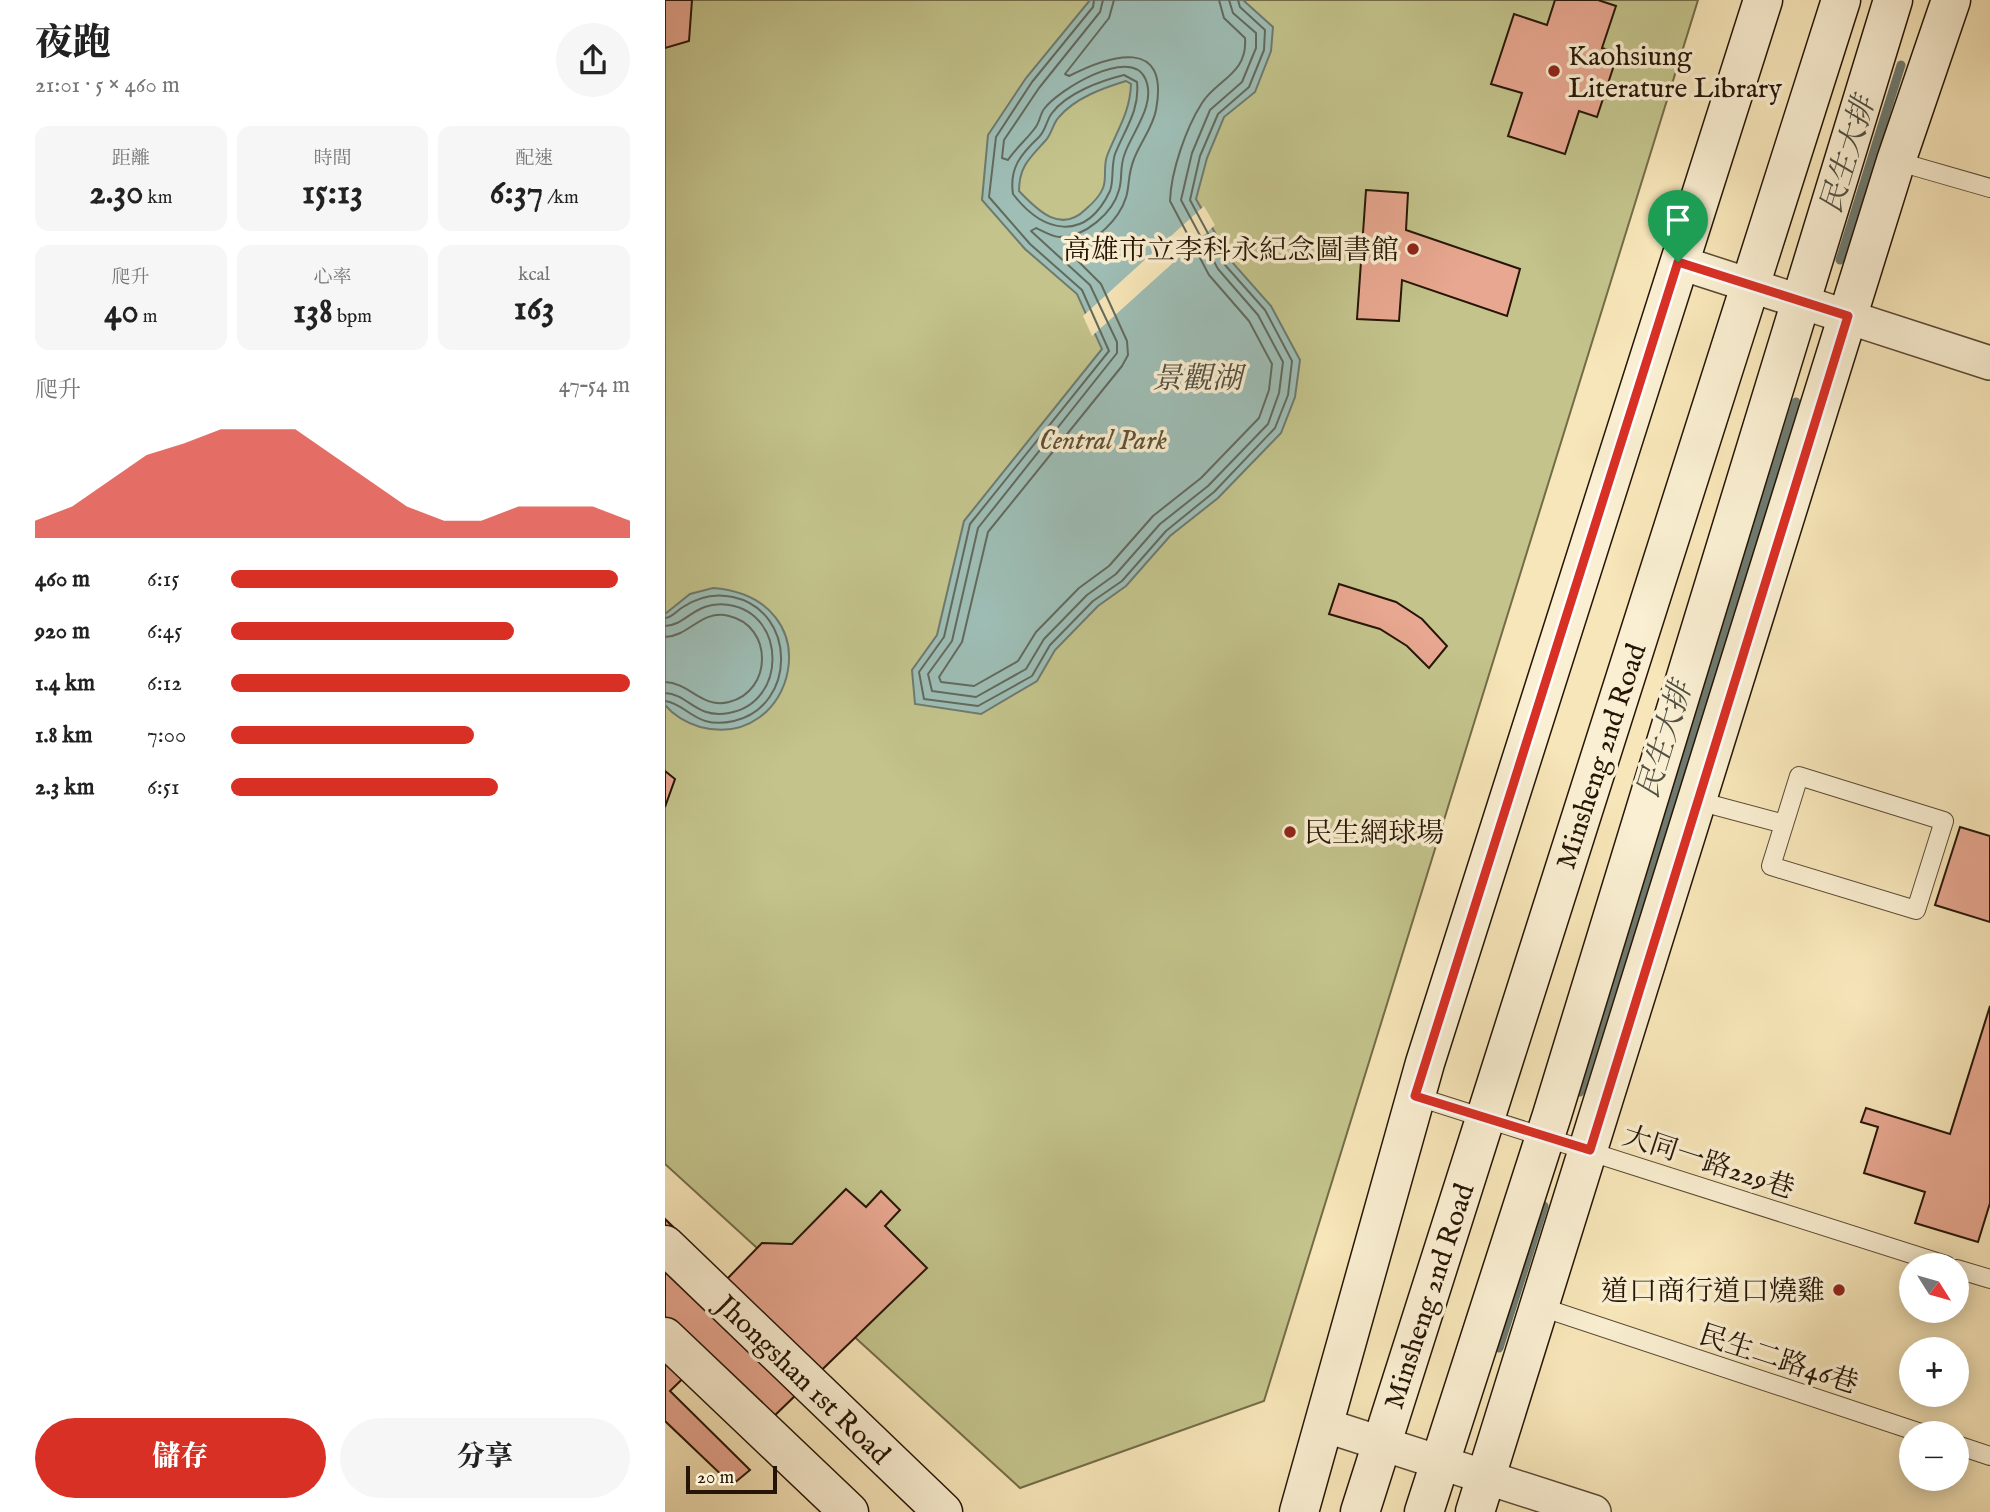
<!DOCTYPE html>
<html lang="zh-TW">
<meta charset="utf-8">
<style>
:root{--surface:#fff;--page:#f6f6f6;--text:#222;--muted:#767676;--accent:#d93025}
body{margin:0;font-family:"IM FELL English","Noto Serif TC",serif;background:var(--page);color:var(--text);height:100vh;display:flex;flex-direction:column;font-size:26px;white-space:nowrap}
*{box-sizing:border-box;margin:0}
p{font-size:23px;color:var(--muted)}
.icon{flex:none;width:38px;height:38px;fill:none;stroke:currentColor;stroke-width:2;stroke-linecap:round;stroke-linejoin:round}
.map{position:relative;flex:1;overflow:hidden}
.sheet{display:flex;flex-direction:column;background:var(--surface);width:665px}
.sheet>*{flex:none}
.needle{width:46px;rotate:127deg}
.controls{position:absolute;left:1234px;top:1253px;display:grid;gap:14px}
.controls a{display:grid;place-items:center;width:70px;height:70px;border-radius:50%;background:var(--surface);box-shadow:0 4px 18px #0003;font-size:35px}
.scale{position:absolute;left:21px;bottom:18px;width:91px;box-sizing:border-box;padding-left:7px;border:4px solid #261506;border-top:0;font-size:19px;line-height:24px;white-space:nowrap;color:#261506;-webkit-text-stroke:5px #faefd2;paint-order:stroke}
.pin{position:absolute;display:grid;place-items:center;width:60px;height:60px;color:#fff;margin:-72px -30px;border-radius:50% 50% 50% 0;rotate:-45deg;box-shadow:0 0 7px #0007}
.pin .icon{rotate:45deg}
.round{display:grid;place-items:center;flex:none;width:74px;height:74px;border-radius:37px;background:var(--page)}
.headline{display:flex;align-items:center;justify-content:space-between;height:119px;padding:0 35px}
h1{font-size:38px;font-weight:800;line-height:52px}
.figures{display:grid;grid-template-columns:repeat(3,1fr);gap:10px;height:119px;padding:7px 35px}
.figures div{display:grid;align-content:center;border-radius:14px;background:var(--page);text-align:center}
.figures b{font-size:35px;font-weight:800}
.figures small{font-size:19px;font-weight:400}
.figures p{font-size:19px}
.chart{height:196px;padding:14px 35px}
.chart p{display:flex;justify-content:space-between}
.chart svg{width:100%;height:126px;margin-top:7px;fill:var(--accent);opacity:.7}
.primary-button{display:flex;gap:14px;margin-top:auto;padding:14px 35px}
.primary-button a{flex:1;height:80px;border-radius:42px;background:var(--accent);color:#fff;font-size:28px;font-weight:800;line-height:80px;text-align:center}
.primary-button a+a{background:var(--page);color:var(--text)}
ul{padding:0 35px;list-style:none;font-size:23px}
li{display:grid;grid-template-columns:112px 84px 1fr;align-items:center;height:52px}
li i{height:18px;border-radius:9px;background:var(--accent)}
main{display:flex;flex:1;min-height:0}
.map>svg:first-child{display:block}
.green{fill:#c3c38b;stroke:#746c48;stroke-width:2}
.water{fill:#9ebeb6;stroke:#6e7a70;stroke-width:2;fill-rule:evenodd}
.pier{fill:#f7e6b9}
.lines{fill:none;stroke-linecap:round;stroke-linejoin:round}
.shore{stroke:#626a5e;stroke-width:2}
.stream{stroke:#6e7a70;stroke-width:9}
.building{fill:#e8a790;stroke:#261506;stroke-width:2}
.service-casing{stroke:#5a4933;stroke-width:20}
.minor-casing{stroke:#5a4933;stroke-width:36}
.secondary-casing{stroke:#261506;stroke-width:41}
.service{stroke:#faefd2;stroke-width:18}
.minor{stroke:#faefd2;stroke-width:33}
.secondary{stroke:#faefd2;stroke-width:38}
.route-casing{stroke:#fff;stroke-width:14}
.route{stroke:#d93025;stroke-width:9}
.poi-dot{fill:#8f2418;stroke:#faefd2;stroke-width:2.5}
.labels{text-anchor:middle;stroke-width:7;stroke-linejoin:round;paint-order:stroke}
.poi-label{font-size:28px;fill:#261506;stroke:#faefd2;text-anchor:start}
.park-label{font-size:28px;font-style:italic;fill:#5d5235;stroke:#faefd2}
.street-label{font-size:28px;fill:#261506;stroke:#faefd2}
.water-label{font-size:30px;font-style:italic;fill:#505044;stroke:#faefd2}
</style>
<main>
<section class="sheet">
<div class="headline"><div><h1>夜跑</h1><p>21:01 · 5 × 460 m</p></div><a class="round"><svg class="icon" aria-label="share" viewBox="0 0 24 24"><path d="M12 15V3M7 8l5-5 5 5M5 13v7h14v-7"/></svg></a></div>
<div class="figures">
<div><p>距離</p><b>2.30<small> km</small></b></div>
<div><p>時間</p><b>15:13</b></div>
<div><p>配速</p><b>6:37<small> /km</small></b></div>
</div>
<div class="figures">
<div><p>爬升</p><b>40<small> m</small></b></div>
<div><p>心率</p><b>138<small> bpm</small></b></div>
<div><p>kcal</p><b>163</b></div>
</div>
<div class="chart"><p><span>爬升</span>47–54 m</p>
<svg viewBox="0 0 160 44" preserveAspectRatio="none"><path d="M0 44V38L10 33L20 24L30 15L40 11L50 6L60 6L70 6L80 15L90 24L100 33L110 38L120 38L130 33L140 33L150 33L160 38V44z"/></svg>
</div>
<ul>
<li><b>460 m</b>6:15<i style="width:97%"></i></li>
<li><b>920 m</b>6:45<i style="width:71%"></i></li>
<li><b>1.4 km</b>6:12<i style="width:100%"></i></li>
<li><b>1.8 km</b>7:00<i style="width:61%"></i></li>
<li><b>2.3 km</b>6:51<i style="width:67%"></i></li>
</ul>
<div class="primary-button"><a>儲存</a><a>分享</a></div>
</section>
<div class="map">
<svg width="1325" height="1512" viewBox="0 0 1325 1512">
<rect width="100%" height="100%" fill="#f7e6b9"/>
<filter id="stains"><feTurbulence type="fractalNoise" baseFrequency=".00286" numOctaves="4"/><feColorMatrix values="0 0 0 0 .2 0 0 0 0 .09 0 0 0 0 .02 0 0 0 .5 -.17"/></filter>
<radialGradient id="worn" r=".72"><stop offset=".6" stop-color="#630" stop-opacity="0"/><stop offset="1" stop-color="#630" stop-opacity=".3"/></radialGradient>
<!-- green -->
<path class="green" d="M0,0H1033L599,1401L355,1488L0,1164Z"/>
<!-- water -->
<path class="water" d="M425,0H578L608,27L606,51L590,92L559,117L542,158L531,199L566,261L606,306L635,360L630,397L616,433L553,498L505,536L461,586L433,606L390,650L372,681L316,714L250,704L247,670L272,635L299,521L437,349L412,294L360,249L317,200L323,135L361,78ZM461,81L466,84C465,113 452,130 442,156C438,167 442,178 438,188C435,196 428,203 421,209C396,234 373,211 354,191C354,166 365,158 381,140C387,133 388,123 394,117C410,98 438,88 461,81Z
M48,588C169,598 131,752 35,727C22,723 9,716 0,705V614L25,594Z"/>
<!-- pier -->
<path class="pier" d="M539,206L550,225L427,336L418,316Z"/>
<g class="lines">
<!-- shore -->
<path class="shore" d="M429,0L428,7L367,82L331,137L324,197L365,244L417,290L444,351L305,524L279,637L254,672L259,699L313,706L367,676L385,645L428,601L457,581L501,531L549,492L610,428L623,395L627,361L600,310L560,265L525,200L535,156L553,114L584,87L599,50L600,30L575,7L573,0
M438,0L435,12L374,88L339,140L337,158L343,160C351,148 362,139 370,128C375,122 375,114 379,109C393,90 465,46 480,78C492,103 468,131 460,153C454,168 458,177 454,190C448,213 420,237 395,237C387,237 378,231 371,228L366,231L425,285L452,342V353L313,528L287,641L263,674L267,691L311,697L361,669L379,639L422,595L451,574L495,524L543,486L603,424L614,393L618,362L593,315L553,269L516,200L527,153L545,110L577,82L591,48V33L568,13L564,0
M449,0L444,18L400,74L404,76C445,55 505,36 491,110C488,127 475,143 469,159C460,181 468,191 453,214C447,223 436,234 426,240C418,244 408,243 402,250L436,284L462,341L463,355L457,366L323,532L297,642L274,677L276,682L309,686L353,661L371,632L414,588L444,566L488,516L536,478L594,418L604,390L607,364L584,321L544,275L505,201C506,171 521,128 537,103C551,80 583,74 580,38L559,18L554,0
M459,75L472,82C475,110 460,129 450,154C446,166 449,181 445,191C420,243 378,233 348,194C344,168 356,154 374,137C381,130 381,121 387,113C402,93 435,81 459,75Z
M0,618C8,617 11,611 18,607C33,597 50,593 68,597C132,611 132,706 69,721C30,730 23,704 0,701
M0,626C23,625 29,600 64,605C122,614 122,703 64,713C30,719 24,694 0,693
M0,637C25,636 36,609 64,616C108,626 108,691 64,702C37,709 25,683 0,682"/>
<!-- stream -->
<path class="stream" d="M1175,260L1236,65
M915,1092L1131,402
M834,1348L879,1206"/>
</g>
<!-- building -->
<path class="building" d="M0,0H27L24,41L0,48Z
M890,0H933L951,6L937,48L953,53L932,117L914,111L900,154L843,136L857,93L826,84L849,14L882,25Z
M701,190L743,193L741,230L855,269L842,316L737,280L734,321L692,319Z
M674,584L731,602L757,619L782,646L764,668L742,646L715,629L664,614Z
M0,771L10,779L0,807Z
M1295,827L1325,836V922L1270,905Z
M1325,1006V1203L1313,1242L1250,1223L1260,1192L1199,1173L1213,1127L1196,1122L1201,1108L1285,1134Z
M181,1189L201,1207L216,1191L235,1210L220,1226L262,1268L104,1421L41,1356L5,1391L85,1470L67,1485L0,1421V1219L62,1279L97,1243L127,1244Z"/>
<g class="lines">
<defs>
<path id="service" d="M1231,161L1325,188
M1134,776L1279,821L1251,910L1106,866Z
M1033,801L1119,824
M750,1096L1281,1265
M1292,1269L1325,1279
M876,1307L1256,1433
M1292,1445L1325,1456"/>
<path id="minor" d="M1013,262L1325,363
M659,1425L929,1512"/>
<path id="secondary" d="M0,1245L278,1512
M0,1337L184,1512
M634,1512L760,1063L1098,0
M695,1512L1176,0
M759,1512L887,1115L1228,0
M810,1512L1231,161L1286,0"/>
</defs>
<!-- service casing -->
<use href="#service" class="service-casing"/>
<!-- minor casing -->
<use href="#minor" class="minor-casing"/>
<!-- secondary casing -->
<use href="#secondary" class="secondary-casing"/>
<!-- service -->
<use href="#service" class="service"/>
<!-- minor -->
<use href="#minor" class="minor"/>
<!-- secondary -->
<use href="#secondary" class="secondary"/>
</g>
<g class="lines">
<defs>
<path id="route" d="M1013,262L1183,316L925,1150L750,1096Z"/>
</defs>
<!-- route casing -->
<use href="#route" class="route-casing"/>
<!-- route -->
<use href="#route" class="route"/>
</g>
<!-- markers -->
<g class="poi-dot">
<circle cx="889" cy="71" r="7"/>
<circle cx="748" cy="249" r="7"/>
<circle cx="625" cy="832" r="7"/>
<circle cx="1174" cy="1290" r="7"/>
</g>
<g class="labels">
<!-- poi labels -->
<g class="poi-label">
<text x="903" y="65">Kaohsiung<tspan x="903" dy="32">Literature Library</tspan></text>
<text x="734" y="259" text-anchor="end">高雄市立李科永紀念圖書館</text>
<text x="639" y="842">民生網球場</text>
<text x="1160" y="1300" text-anchor="end">道口商行道口燒雞</text>
</g>
<!-- park labels -->
<g class="park-label">
<text x="438" y="449">Central Park</text>
</g>
<!-- street labels -->
<g class="street-label">
<text transform="translate(935 756) rotate(-72)" y="10">Minsheng 2nd Road</text>
<text transform="translate(1044 1161) rotate(18)" y="10">大同一路229巷</text>
<text transform="translate(763 1296) rotate(-72)" y="10">Minsheng 2nd Road</text>
<text transform="translate(1114 1358) rotate(18)" y="10">民生二路46巷</text>
<text transform="translate(139 1379) rotate(44)" y="10">Jhongshan 1st Road</text>
</g>
<!-- water labels -->
<g class="water-label">
<text transform="translate(1182 155) rotate(-73)" y="10">民生大排</text>
<text x="532" y="388">景觀湖</text>
<text transform="translate(999 740) rotate(-73)" y="10">民生大排</text>
</g>
</g>
<rect width="100%" height="100%" filter="url(#stains)"/>
<rect width="100%" height="100%" fill="url(#worn)"/>
</svg>
<div class="controls">
<a><svg class="needle" viewBox="-14 -14 28 28"><path d="M0-13l5 13h-10z" fill="#e53935"/><path d="M0 13l5-13h-10z" fill="#767676"/></svg></a>
<a>+</a>
<a>−</a>
</div>
<div class="scale">20 m</div>
<div class="pin" style="left:1013px;top:262px;background:#1e9e55"><svg class="icon" aria-label="arrive" viewBox="0 0 24 24"><path d="M6 21V4h12l-3 4 3 4H6"/></svg></div>
</div>
</main>
